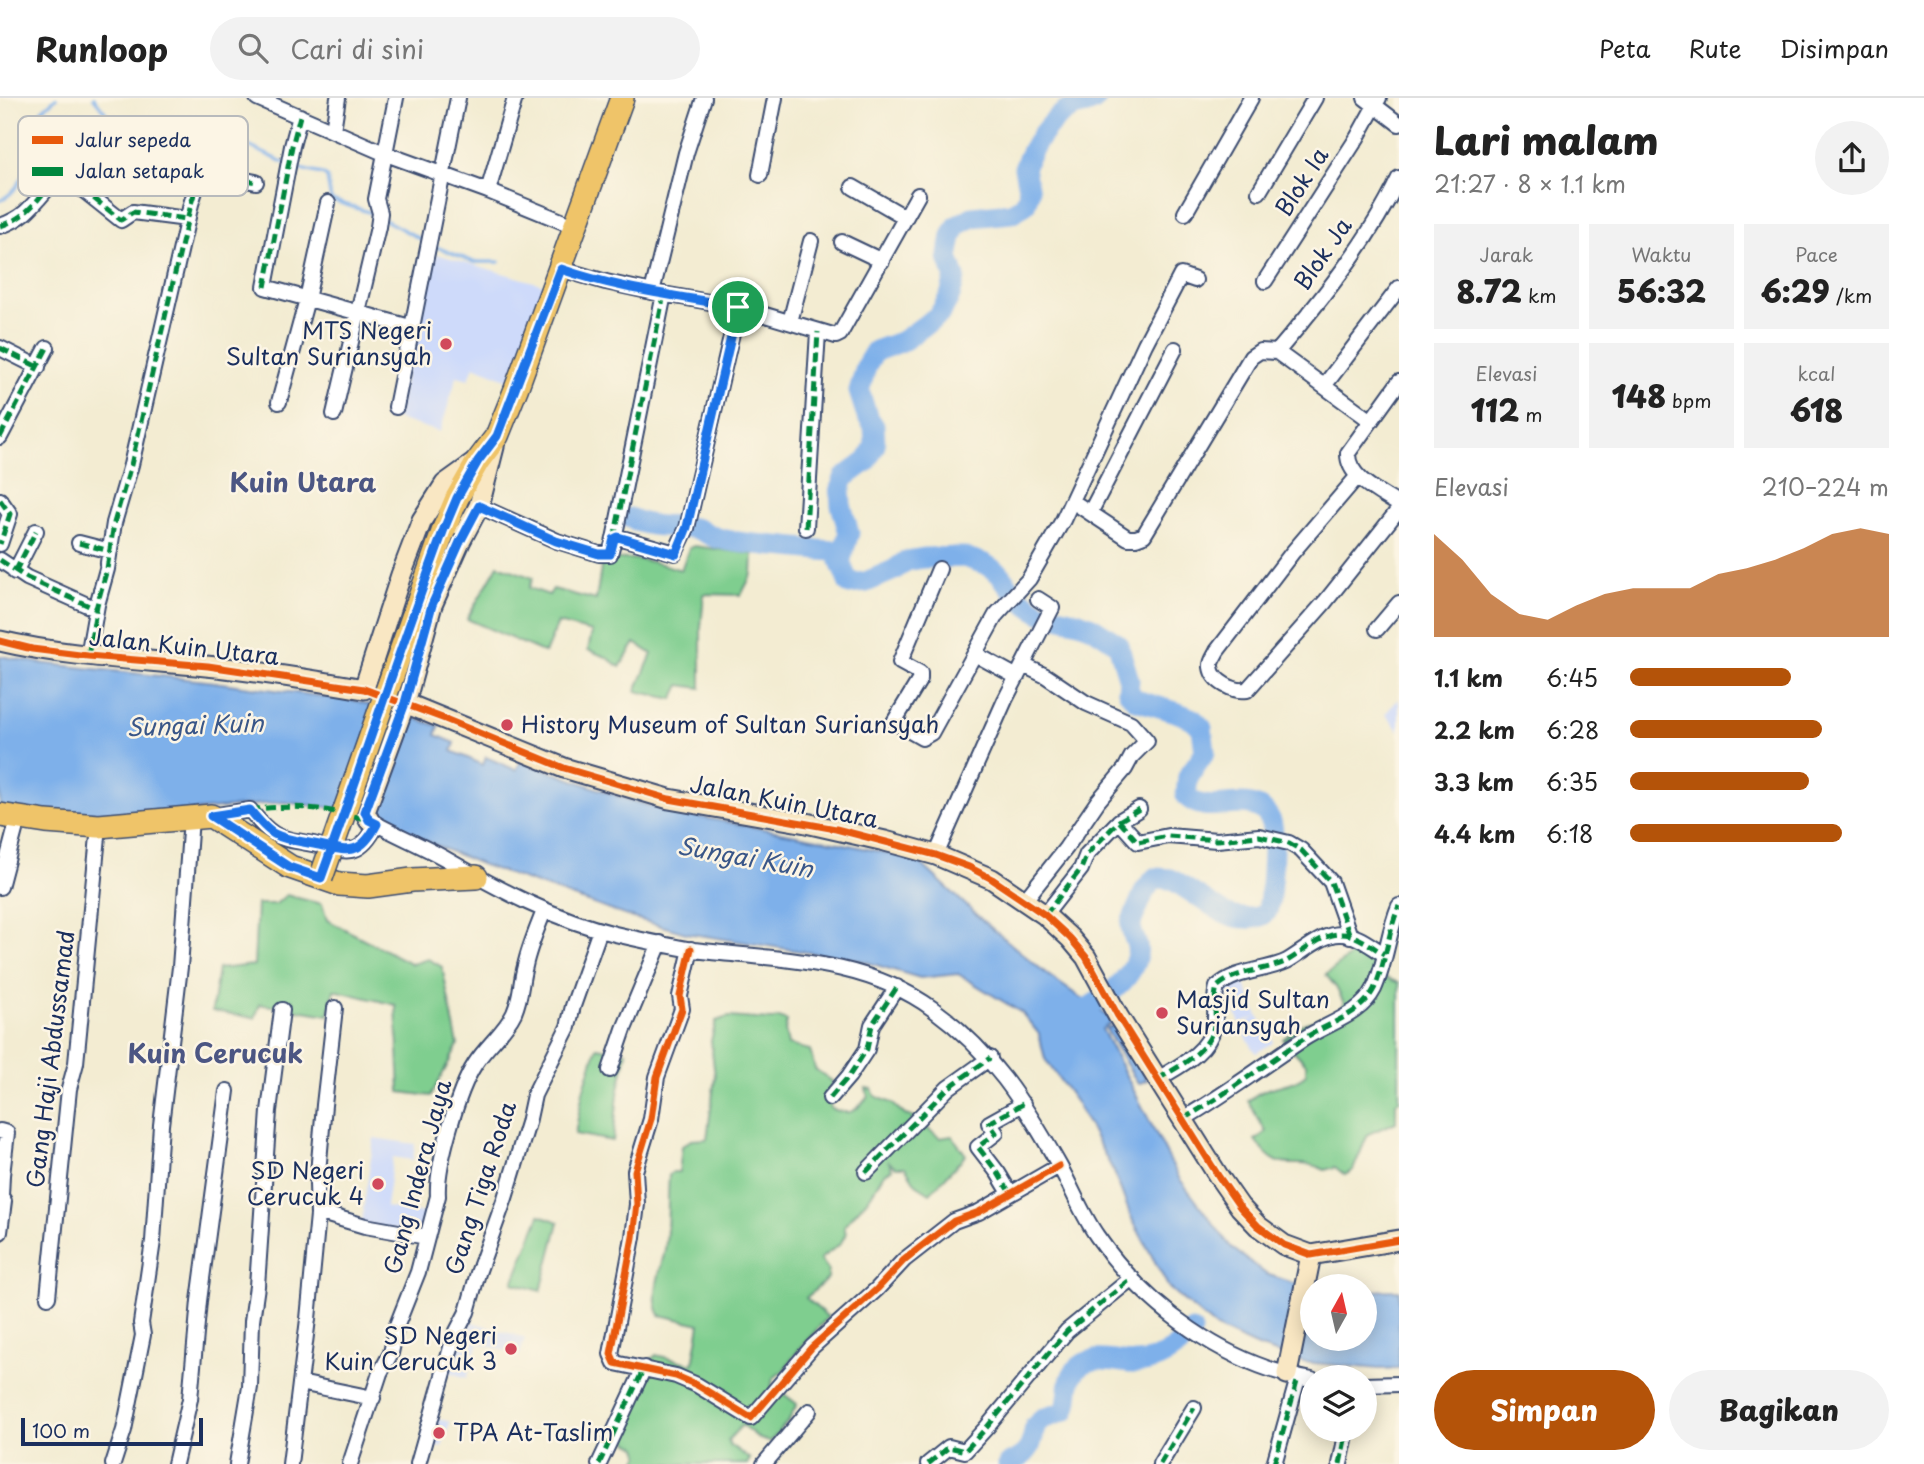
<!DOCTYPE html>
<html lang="id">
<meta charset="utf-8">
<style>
:root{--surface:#fff;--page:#f2f2f2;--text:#222;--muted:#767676;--line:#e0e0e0;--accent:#b45309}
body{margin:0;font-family:"Playpen Sans",sans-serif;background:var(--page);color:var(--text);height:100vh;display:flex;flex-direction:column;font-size:26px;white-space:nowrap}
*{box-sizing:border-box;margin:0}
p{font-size:23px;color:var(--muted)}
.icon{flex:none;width:38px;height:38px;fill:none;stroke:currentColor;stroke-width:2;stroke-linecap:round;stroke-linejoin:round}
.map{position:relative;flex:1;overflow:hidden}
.details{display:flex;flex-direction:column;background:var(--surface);width:525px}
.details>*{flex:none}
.needle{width:46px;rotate:8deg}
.buttons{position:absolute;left:1300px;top:1176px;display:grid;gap:14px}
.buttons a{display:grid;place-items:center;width:77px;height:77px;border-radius:50%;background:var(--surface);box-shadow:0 4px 18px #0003;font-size:35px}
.scale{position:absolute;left:21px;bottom:18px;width:182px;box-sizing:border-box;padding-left:7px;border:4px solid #1b2f5e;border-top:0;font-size:19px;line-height:24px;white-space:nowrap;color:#1b2f5e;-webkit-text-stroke:5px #fcf5e5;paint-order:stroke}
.pin{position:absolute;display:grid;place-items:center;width:60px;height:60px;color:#fff;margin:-30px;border:4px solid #fff;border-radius:50%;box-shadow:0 2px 7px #0007}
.round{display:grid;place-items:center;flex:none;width:74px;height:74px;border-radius:37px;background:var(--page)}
.headline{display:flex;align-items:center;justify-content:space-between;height:119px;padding:0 35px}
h1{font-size:38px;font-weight:800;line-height:52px}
.metrics{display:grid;grid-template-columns:repeat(3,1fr);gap:10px;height:119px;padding:7px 35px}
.metrics div{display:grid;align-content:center;border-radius:0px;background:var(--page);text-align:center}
.metrics b{font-size:30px;font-weight:800}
.metrics small{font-size:19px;font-weight:400}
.metrics p{font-size:19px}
.chart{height:196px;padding:14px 35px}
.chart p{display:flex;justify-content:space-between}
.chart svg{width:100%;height:126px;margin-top:7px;fill:var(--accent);opacity:.7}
.action{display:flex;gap:14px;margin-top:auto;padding:14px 35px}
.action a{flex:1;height:80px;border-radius:42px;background:var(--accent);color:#fff;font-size:28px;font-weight:800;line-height:80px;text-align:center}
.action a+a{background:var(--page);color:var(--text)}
ul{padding:0 35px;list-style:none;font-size:23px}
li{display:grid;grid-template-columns:112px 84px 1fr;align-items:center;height:52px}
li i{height:18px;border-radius:9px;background:var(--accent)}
header{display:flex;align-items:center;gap:42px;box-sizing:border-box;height:98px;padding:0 35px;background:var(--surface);border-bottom:2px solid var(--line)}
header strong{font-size:33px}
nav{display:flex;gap:38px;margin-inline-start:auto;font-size:24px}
.search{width:490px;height:63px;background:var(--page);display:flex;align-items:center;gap:18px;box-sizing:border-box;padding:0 24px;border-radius:38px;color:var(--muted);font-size:26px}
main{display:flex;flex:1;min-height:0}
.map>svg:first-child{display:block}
.built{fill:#cedafa}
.green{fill:#7fce8f;stroke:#4d7e76;stroke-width:2}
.water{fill:#7eb0ea;stroke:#4c70a4;stroke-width:2}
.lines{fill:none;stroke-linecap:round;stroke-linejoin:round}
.stream{stroke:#7eb0ea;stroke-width:3.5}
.river{stroke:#7eb0ea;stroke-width:21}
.street-casing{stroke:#3b4b6f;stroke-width:18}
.secondary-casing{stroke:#3b4b6f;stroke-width:23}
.primary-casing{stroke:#3b4b6f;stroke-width:26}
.street{stroke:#fff;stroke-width:14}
.secondary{stroke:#f9e7c3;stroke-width:19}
.primary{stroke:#efc469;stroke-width:23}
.primary-bridge-casing{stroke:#3b4b6f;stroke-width:26;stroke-linecap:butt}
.primary-bridge{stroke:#efc469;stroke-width:23}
.quiet{stroke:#00873e;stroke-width:5;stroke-dasharray:10 5;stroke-linecap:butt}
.cycleway-casing{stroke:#fcf5e5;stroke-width:11}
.cycleway{stroke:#e8590c;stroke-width:7}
.route-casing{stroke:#fff;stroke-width:14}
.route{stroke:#1a73e8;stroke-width:9}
.poi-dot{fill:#d1495b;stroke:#fcf5e5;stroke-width:2.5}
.labels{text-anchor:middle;stroke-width:5;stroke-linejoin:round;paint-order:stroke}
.street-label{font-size:23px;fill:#1b2f5e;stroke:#fcf5e5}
.poi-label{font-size:23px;fill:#1b2f5e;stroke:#fcf5e5;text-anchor:end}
.water-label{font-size:24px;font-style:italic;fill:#395688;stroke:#fcf5e5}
.quarter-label{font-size:26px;font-weight:bold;fill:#4c5683;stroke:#fcf5e5}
.key{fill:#fcf5e5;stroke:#b8babc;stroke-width:2}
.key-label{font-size:19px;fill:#1b2f5e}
</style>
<header>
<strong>Runloop</strong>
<div class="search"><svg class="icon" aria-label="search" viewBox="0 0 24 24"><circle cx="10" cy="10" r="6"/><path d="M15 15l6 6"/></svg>Cari di sini</div>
<nav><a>Peta</a><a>Rute</a><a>Disimpan</a></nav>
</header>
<main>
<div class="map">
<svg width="1399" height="1366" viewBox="0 0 1399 1366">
<rect width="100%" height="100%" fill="#fcf5e5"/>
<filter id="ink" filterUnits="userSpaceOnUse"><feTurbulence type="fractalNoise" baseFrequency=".0143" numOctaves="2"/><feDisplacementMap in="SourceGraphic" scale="14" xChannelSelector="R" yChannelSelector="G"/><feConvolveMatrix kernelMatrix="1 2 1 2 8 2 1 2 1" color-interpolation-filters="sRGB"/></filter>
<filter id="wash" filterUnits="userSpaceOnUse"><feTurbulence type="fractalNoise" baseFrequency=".00686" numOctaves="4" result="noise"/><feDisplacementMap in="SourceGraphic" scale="28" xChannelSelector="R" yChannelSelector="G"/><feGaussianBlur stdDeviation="1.57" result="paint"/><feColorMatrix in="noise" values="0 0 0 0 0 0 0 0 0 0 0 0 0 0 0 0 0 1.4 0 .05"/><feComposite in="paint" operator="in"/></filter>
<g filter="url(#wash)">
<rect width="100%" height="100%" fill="#f3ecd2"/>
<!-- built -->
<path class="built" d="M437,156L544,187L511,283L474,268L469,281L457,278L440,334L397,321L416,224Z
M1399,600V633L1385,616Z
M1241,877L1258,918L1274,944L1256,955L1240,929L1256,919L1240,925L1223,885Z
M374,1040L415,1046L413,1062L393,1059L386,1109L430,1116L428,1136L361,1126Z
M463,1221L525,1240L520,1257L479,1245L467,1280L447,1274Z
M435,1320L450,1324L442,1349L427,1345Z"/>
<!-- green -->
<path class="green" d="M694,448L753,456L752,476L741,497L704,496L701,529V590L680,587L673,601L636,593L652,556L635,545L620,569L606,559L588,552L592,534L558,525L545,555L467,521L498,467L533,480L529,490L549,497L553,491L596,502L602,464C628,456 656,464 681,472L689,450Z
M286,797L322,806L327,822L412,866L428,861L442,869L458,947L431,998L400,994L396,907L334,892L329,917L260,906L255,920L212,913L218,871L254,867L257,806H276Z
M1362,848L1375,857L1374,875L1399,885V1002L1396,1004V1024L1368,1036L1353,1072L1345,1077L1335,1069L1325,1072C1294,1056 1283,1082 1255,1042L1266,1034L1248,1003C1269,984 1289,991 1306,976V966L1283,941L1301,927L1341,913L1344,905L1336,889L1326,877Z
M728,919L771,922L779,920L787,923L785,932L788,947L810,952L815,971L832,983L830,1010C851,1019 855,1014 868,998L866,990L872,991L875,998L892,1005L905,1017L926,1023L928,1031L940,1040L952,1038L966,1057L930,1095L916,1086L905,1069H896L889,1064L892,1071L883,1077L871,1097L844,1128L846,1136L840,1146L820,1161L828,1171V1180L806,1200L828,1219L797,1254L783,1273L773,1280L771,1292L780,1293L797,1306L789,1322L770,1344L760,1341L742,1327L728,1342L730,1347L750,1361L747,1366H635L640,1356L638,1349L629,1345L618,1332L642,1269L656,1257L693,1266L700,1226L660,1217C649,1200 662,1169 665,1151C669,1127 667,1102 669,1077L673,1074H679L682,1048L691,1042L707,1041L715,979L711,943L716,923Z
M597,949L627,954L618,996L613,1043L575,1036L583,993Z
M540,1117L559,1124L541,1193L513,1185Z"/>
<!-- water -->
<path class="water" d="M0,558L39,565L206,583L357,603L439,628L436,637L455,645L452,653L483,667L486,659L516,672L521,663L626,701L667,713L839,745L916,761L982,822L1048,877L1114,923L1102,931L1179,1080L1231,1149L1266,1176L1312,1191V1241H1365V1193L1399,1192V1270L1380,1271L1303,1264L1255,1248L1216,1230L1169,1190L1132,1121L1114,1074L1077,1006L1045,961L1039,936L1022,915L958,876L920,880L863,863L686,835L627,818L483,767L351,712L283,704L88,723L0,710Z
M1115,927L1147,982L1138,986L1106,931Z"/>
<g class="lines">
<!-- stream -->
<path class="stream" d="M94,0L109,19L142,73H158L200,47L224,49L227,41L240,44L285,65
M291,69L322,76L327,79L331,102L375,116
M0,102C27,92 37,39 41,13L56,0
M385,122L424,143
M434,148L474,164H499"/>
<!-- river -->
<path class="river" d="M630,420C651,431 669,427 693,430C701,431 709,438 718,440C733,445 750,445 766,447C791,449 816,453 842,453
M1068,922C1092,907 1131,888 1137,857C1140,845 1130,837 1131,825L1145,792L1155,780L1171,781L1225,816C1236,820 1258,824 1267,813C1271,807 1275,736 1272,727C1271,722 1268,717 1264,713C1241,695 1208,720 1186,698L1188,679L1205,654L1202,630L1193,621L1176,614L1136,602L1128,593L1129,582L1118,546L1092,529L1079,524L1040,515L1016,498L1000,476L985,466L964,459L924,460L906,463L894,472L866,484L849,486L840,464L849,435L841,407L840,392L844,380L867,363L875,347L874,328L867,318L859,293L867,266L875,253L903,243L939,217L950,198L955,179L948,160L952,138L957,128L972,119L1011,115L1025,107L1029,94L1024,70C1032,48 1050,20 1072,10C1082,6 1089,8 1097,0
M1008,1366C1028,1357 1032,1350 1035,1328L1043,1321L1065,1313C1071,1300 1066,1282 1076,1272C1093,1253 1116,1266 1137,1265C1157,1264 1182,1249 1192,1233"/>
</g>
</g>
<g filter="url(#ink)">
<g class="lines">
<defs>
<path id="street" d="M257,0L386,56L488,93L576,129
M1365,0L1399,26
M300,18L292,48L265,189L410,229
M333,32L338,0
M760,77L775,0
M853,89L905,119
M488,93L515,0
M1259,94L1315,0
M1185,115L1251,0
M0,128C31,118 38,98 59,78L77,87L121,122L133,114L187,121
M842,144L882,163
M561,171L606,184L652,194L738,209L836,238L840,236L918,97
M1265,183L1357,40L1379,0
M652,194L686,55L704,0
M790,224L811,143
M0,250L38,269
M1277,254C1322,201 1369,143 1399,80
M1399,284L1348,355C1347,380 1381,395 1399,407
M1324,288L1399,190
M279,304L307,201L328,105
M396,309L458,0
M334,316L378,129L380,115L376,101L396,0
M0,339L47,250
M1357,379L1292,455L1217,553C1215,558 1210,563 1211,569C1213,584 1234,594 1247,592L1325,504L1399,411
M0,402L10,416L0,446
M1072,403L1128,440H1136L1144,437L1251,259L1260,253L1277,254L1370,322
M479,408L557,443L599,456H610L614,441L618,439L675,455L687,430L738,209
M1090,415L1175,251
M806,430L818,234
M614,441L664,196
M79,445L110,453
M0,462L27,480L96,511
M939,471L900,564L920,575V581L894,624L922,640L931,635L996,517L1029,481L1063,422L1145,246L1181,177L1195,182
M15,474L36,433
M1377,531L1399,505
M975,556L1017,579
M88,558L97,507L107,471L114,425L131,367L191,106L200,77L205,74L256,84
M1023,567L1046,578L1086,605L1131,625L1147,643L1132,658L1125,671L1098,703L1066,750L1025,802
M211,718L250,712C275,744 280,739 317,747C348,754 360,760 377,726
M369,722C394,736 421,747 446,761C500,792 554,821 615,836C641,842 668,848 694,852C776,862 864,860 933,911C992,954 1023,1003 1059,1067C1072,1090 1081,1115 1097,1138C1147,1210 1226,1267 1312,1282
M1119,723L1139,711
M936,757L1005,602L1052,510L1038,501
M0,789L18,721
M1045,817L1081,771L1087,756L1119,723L1138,744L1168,738L1217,742L1259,738L1289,745L1301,752L1331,784L1350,838
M691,851L680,898L682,911L657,979L651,1021L635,1073L637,1106L633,1139L611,1256L615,1265L676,1278L697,1287L751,1320L812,1249L877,1191L904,1162L954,1123L979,1114L1059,1068
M610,972L624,931L660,845
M1158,981C1179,968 1208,955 1214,928C1217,915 1213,901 1217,889C1237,871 1264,874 1287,863C1303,854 1322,836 1340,836C1356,835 1372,849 1384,856
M830,1000L849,978L867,951L872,927L897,889
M1183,1021C1225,997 1264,967 1305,940C1328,925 1361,917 1374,891C1386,865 1388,834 1399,808
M0,1033L7,1035L2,1077L1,1098L4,1103L0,1134
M866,1074L948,990L990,960
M1010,1095L998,1075L978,1049L996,1035L989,1025L1023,1006
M318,1117H328L365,1128L427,1139
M48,1199L69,991L76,965L99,728
M300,1285L373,1300
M1365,1287L1399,1286
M113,1366L124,1332L143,1237L141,1225L153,1143L161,1027L180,869L191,720
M175,1366L190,1301L199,1203L227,993
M237,1366L250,1289L252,1223L257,1188L269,1013L282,912
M290,1366L308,1221L318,1117L317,1086L324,1007L335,910
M350,1366L380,1275L391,1255L397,1227L418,1174L438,1098C436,1068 458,992 475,966C487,947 505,934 514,915C522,896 520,886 525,868C529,849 537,831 544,813
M418,1366L454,1239L467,1214L478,1175L505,1100L528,1025L534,997L568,929L573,908L600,832
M599,1366L644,1270
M764,1366L809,1313
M928,1366L949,1349L965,1353L987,1329L1067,1233L1132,1180
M1160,1366L1194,1310
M1274,1366L1298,1280
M1340,1366L1347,1332"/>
<path id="secondary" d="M0,543C68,559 137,561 206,568C259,573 312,582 364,591L401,477L422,422L445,386L477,363
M405,605L564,670L669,701L806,725L885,743L936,757L992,781L1045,817L1070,840L1086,859L1118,918L1219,1079L1240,1109L1258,1128L1284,1147L1311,1157L1399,1142
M369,722L365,714L405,605L432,507L460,444L479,408L494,349
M1287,1276L1311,1157"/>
<path id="primary" d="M444,431L457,400L478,363L497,338L516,291L622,0
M0,717L46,724L99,728L211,718L290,769L339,786L368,788L412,782L476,779"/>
</defs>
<!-- street casing -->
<use href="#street" class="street-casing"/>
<!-- secondary casing -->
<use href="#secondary" class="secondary-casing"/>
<!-- primary casing -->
<use href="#primary" class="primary-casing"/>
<!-- street -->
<use href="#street" class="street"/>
<!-- secondary -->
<use href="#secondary" class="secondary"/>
<!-- primary -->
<use href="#primary" class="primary"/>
<defs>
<path id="primary-bridge" d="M321,780L444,431"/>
</defs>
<!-- primary-bridge casing -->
<use href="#primary-bridge" class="primary-bridge-casing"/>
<!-- primary-bridge -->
<use href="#primary-bridge" class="primary-bridge"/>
<!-- quiet -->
<path class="quiet" d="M0,128C31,118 38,98 59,78L77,87L121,122L133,114L187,121
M265,189L292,48L300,18
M0,250L38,269
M0,339L47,250
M0,402L10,416L0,446
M479,408L557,443L599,456H610L614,441L618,439L675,455L687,430L738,209
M806,430L818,234
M614,441L664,196
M79,445L110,453
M0,462L27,480L96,511
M15,474L36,433
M88,558L97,507L107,471L114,425L131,367L191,106L200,77L205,74L256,84
M250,712C295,706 326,710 369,722
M1119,723L1139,711
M1045,817L1081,771L1087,756L1119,723L1138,744L1168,738L1217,742L1259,738L1289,745L1301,752L1331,784L1350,838
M1158,981C1179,968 1208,955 1214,928C1217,915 1213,901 1217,889C1237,871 1264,874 1287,863C1303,854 1322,836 1340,836C1356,835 1372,849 1384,856
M830,1000L849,978L867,951L872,927L897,889
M1183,1021C1225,997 1264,967 1305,940C1328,925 1361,917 1374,891C1386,865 1388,834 1399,808
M866,1074L948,990L990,960
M1010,1095L998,1075L978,1049L996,1035L989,1025L1023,1006
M599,1366L644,1270
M928,1366L949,1349L965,1353L987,1329L1067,1233L1132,1180
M1160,1366L1194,1310
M1274,1366L1298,1280
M1340,1366L1347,1332"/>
<defs>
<path id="cycleway" d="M0,543L32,551L88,558L208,568L364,591L445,621L564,670L669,701L836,731L936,757L969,769L992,781L1045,817L1070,840L1086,859L1118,918L1219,1079L1240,1109L1258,1128L1284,1147L1311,1157L1399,1142
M691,851L680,898L682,911L657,979L651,1021L635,1073L637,1106L633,1139L611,1256L615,1265L676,1278L697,1287L751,1320L812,1249L877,1191L904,1162L954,1123L979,1114L1059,1068"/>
</defs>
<!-- cycleway casing -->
<use href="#cycleway" class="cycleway-casing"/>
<!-- cycleway -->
<use href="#cycleway" class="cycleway"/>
</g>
</g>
<g class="lines" filter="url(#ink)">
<defs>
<path id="route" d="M738,209C679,198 618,191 561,171L497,338L478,363L457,400L444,431C401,547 363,665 321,780L289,769L211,718L250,712C274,742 278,739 314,746C346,752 359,761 377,726L369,722L365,714L405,605L432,507L460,444L479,408L556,443L599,456H610L614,441L618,439L676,456L687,429L738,209"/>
</defs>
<!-- route casing -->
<use href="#route" class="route-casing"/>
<!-- route -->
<use href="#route" class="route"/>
</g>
<!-- markers -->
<g class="poi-dot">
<circle cx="446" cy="246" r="7"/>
<circle cx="507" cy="627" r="7"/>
<circle cx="1162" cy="915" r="7"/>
<circle cx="378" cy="1086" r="7"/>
<circle cx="511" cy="1251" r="7"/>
<circle cx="439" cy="1335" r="7"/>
</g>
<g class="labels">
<!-- street labels -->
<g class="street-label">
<text transform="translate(1302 84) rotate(-57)" y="8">Blok Ia</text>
<text transform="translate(1323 156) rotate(-55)" y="8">Blok Ja</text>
<text transform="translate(184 549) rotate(6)" y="8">Jalan Kuin Utara</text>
<text transform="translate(784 704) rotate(11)" y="8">Jalan Kuin Utara</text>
<text transform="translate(51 961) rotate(-83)" y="8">Gang Haji Abdussamad</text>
<text transform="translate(418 1079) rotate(-75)" y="8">Gang Indera Jaya</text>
<text transform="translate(481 1090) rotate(-72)" y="8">Gang Tiga Roda</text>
</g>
<!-- poi labels -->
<g class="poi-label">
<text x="432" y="241">MTS Negeri<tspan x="432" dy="26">Sultan Suriansyah</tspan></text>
<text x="521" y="635" text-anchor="start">History Museum of Sultan Suriansyah</text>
<text x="1176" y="910" text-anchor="start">Masjid Sultan<tspan x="1176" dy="26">Suriansyah</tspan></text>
<text x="364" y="1081">SD Negeri<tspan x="364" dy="26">Cerucuk 4</tspan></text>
<text x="497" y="1246">SD Negeri<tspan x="497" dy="26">Kuin Cerucuk 3</tspan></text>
<text x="453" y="1343" text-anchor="start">TPA At-Taslim</text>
</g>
<!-- water labels -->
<g class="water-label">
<text transform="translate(195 628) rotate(-2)" y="8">Sungai Kuin</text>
<text transform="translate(745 760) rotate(10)" y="8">Sungai Kuin</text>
</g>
<!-- quarter labels -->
<g class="quarter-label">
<text x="303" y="394">Kuin Utara</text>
<text x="215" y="965">Kuin Cerucuk</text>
</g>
</g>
<!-- legend -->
<rect x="18" y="18" width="230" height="80" rx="10" class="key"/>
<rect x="32" y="38" width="31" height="8" fill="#e8590c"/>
<rect x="32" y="69" width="31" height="9" fill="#00873e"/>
<g class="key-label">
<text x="75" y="49">Jalur sepeda</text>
<text x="75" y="80">Jalan setapak</text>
</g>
</svg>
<div class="buttons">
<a><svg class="needle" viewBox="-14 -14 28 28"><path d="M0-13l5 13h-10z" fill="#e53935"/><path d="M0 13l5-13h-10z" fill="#767676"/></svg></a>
<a><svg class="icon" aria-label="layers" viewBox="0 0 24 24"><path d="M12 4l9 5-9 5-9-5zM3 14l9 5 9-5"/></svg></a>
</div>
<div class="scale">100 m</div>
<div class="pin" style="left:738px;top:209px;background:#1e9e55"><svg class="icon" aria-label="arrive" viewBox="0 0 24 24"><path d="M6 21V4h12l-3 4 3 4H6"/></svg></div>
</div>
<section class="details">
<div class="headline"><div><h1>Lari malam</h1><p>21:27 · 8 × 1.1 km</p></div><a class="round"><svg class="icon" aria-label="share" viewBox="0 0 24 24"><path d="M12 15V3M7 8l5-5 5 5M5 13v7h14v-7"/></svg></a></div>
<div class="metrics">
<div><p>Jarak</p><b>8.72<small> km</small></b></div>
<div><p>Waktu</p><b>56:32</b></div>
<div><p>Pace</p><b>6:29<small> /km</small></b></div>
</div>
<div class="metrics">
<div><p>Elevasi</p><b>112<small> m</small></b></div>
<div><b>148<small> bpm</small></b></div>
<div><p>kcal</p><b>618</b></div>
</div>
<div class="chart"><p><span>Elevasi</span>210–224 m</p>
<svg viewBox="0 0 160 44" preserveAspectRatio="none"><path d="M0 44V8L10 17L20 29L30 36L40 38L50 33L60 29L70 27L80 27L90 27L100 22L110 20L120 17L130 13L140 8L150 6L160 8V44z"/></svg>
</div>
<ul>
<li><b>1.1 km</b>6:45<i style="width:62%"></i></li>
<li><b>2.2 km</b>6:28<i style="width:74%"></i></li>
<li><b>3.3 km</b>6:35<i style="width:69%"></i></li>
<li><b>4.4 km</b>6:18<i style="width:82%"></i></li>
</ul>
<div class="action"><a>Simpan</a><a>Bagikan</a></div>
</section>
</main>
